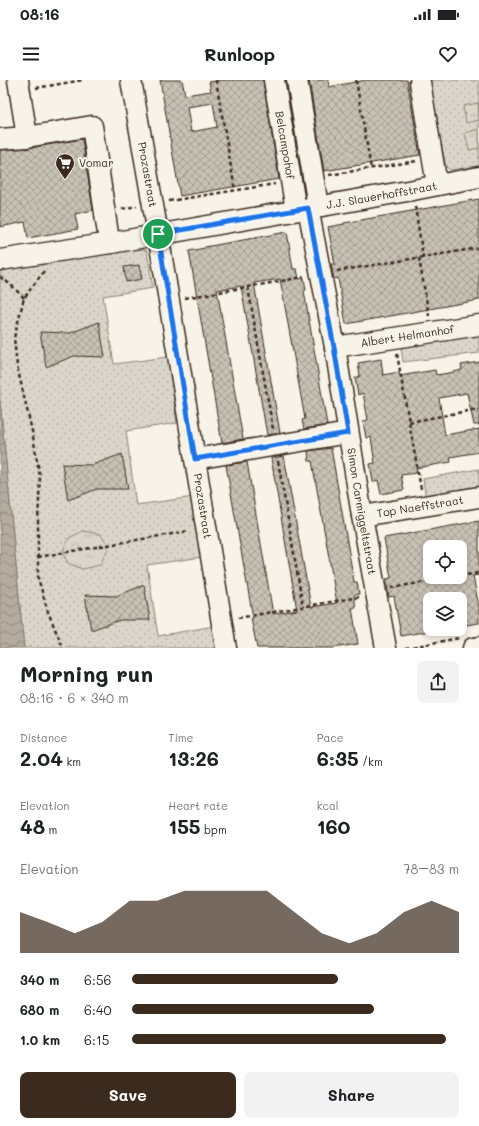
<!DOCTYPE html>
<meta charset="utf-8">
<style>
:root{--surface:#fff;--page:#f2f2f2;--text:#202124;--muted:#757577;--accent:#3b2a1e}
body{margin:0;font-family:Mali,sans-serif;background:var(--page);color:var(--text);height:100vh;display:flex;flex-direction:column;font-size:15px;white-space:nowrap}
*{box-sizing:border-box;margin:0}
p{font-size:13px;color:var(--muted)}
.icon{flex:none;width:22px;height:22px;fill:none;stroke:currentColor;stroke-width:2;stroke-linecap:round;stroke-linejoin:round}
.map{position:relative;height:568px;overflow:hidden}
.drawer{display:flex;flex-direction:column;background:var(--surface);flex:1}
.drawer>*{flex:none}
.tools{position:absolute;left:423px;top:460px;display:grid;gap:8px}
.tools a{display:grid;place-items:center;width:44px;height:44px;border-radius:8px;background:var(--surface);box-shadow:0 2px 6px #0003;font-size:20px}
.pin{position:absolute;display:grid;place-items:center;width:34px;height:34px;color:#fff;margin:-17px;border:2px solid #fff;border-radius:50%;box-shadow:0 1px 4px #0007}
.round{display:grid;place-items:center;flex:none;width:42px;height:42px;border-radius:8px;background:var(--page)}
.overview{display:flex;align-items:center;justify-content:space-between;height:68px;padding:0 20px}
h1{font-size:22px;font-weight:800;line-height:30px}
.figures{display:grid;grid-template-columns:repeat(3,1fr);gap:6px;height:68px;padding:4px 20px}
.figures div{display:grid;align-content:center}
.figures b{font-size:20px;font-weight:800}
.figures small{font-size:11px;font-weight:400}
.figures p{font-size:11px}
.chart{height:112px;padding:8px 20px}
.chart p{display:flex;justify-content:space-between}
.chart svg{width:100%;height:72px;margin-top:4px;fill:var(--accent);opacity:.7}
.cta{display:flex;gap:8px;margin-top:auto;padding:8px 20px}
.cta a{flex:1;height:46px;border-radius:8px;background:var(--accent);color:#fff;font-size:16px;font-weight:800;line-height:46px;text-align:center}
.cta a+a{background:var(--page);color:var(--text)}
ul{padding:0 20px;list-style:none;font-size:13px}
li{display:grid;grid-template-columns:64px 48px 1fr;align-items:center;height:30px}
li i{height:10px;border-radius:5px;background:var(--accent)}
.status{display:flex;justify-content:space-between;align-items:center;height:28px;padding:0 20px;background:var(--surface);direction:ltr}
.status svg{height:11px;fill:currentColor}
header{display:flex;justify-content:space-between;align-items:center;height:52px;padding:0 20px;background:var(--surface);font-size:18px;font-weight:800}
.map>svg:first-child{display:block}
.grass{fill:url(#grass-dots);stroke:#8b8074}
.park{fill:url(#park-tufts);stroke:#8b8074}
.water{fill:url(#water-waves);stroke:#84786c}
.building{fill:url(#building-cross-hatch);stroke:#3b2a1e;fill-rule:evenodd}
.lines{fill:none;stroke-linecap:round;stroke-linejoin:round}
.minor-casing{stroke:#3b2a1e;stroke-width:23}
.path{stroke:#3b2a1e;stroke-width:2.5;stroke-dasharray:4 3;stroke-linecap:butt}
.minor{stroke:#f7f3e8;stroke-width:20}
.route-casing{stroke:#fff;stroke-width:8}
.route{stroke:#1a73e8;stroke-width:5}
.labels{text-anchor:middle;stroke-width:4;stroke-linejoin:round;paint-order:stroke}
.street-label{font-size:11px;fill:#3b2a1e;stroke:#f7f3e8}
.poi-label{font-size:11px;fill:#3b2a1e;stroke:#f7f3e8;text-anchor:start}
</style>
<div class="status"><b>08:16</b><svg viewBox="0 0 49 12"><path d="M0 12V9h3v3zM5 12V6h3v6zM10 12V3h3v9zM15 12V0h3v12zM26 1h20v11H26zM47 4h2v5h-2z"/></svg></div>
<header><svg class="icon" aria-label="menu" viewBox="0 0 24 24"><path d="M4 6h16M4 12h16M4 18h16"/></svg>Runloop<svg class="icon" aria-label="heart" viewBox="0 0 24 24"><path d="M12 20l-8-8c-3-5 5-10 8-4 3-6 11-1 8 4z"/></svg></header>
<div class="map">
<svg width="479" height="568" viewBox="0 0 479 568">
<defs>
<pattern id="grass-dots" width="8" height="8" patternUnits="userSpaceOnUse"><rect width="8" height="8" fill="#dbd6cb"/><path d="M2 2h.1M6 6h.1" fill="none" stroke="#bdb8ae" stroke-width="1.8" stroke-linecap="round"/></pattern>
<pattern id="park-tufts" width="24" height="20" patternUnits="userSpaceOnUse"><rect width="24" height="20" fill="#dbd6cb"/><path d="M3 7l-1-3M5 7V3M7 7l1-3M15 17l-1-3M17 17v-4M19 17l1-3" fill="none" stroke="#bdb8ae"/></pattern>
<pattern id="water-waves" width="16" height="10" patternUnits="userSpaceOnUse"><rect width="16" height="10" fill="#b4aca0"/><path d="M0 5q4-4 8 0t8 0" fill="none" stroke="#948c82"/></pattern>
<pattern id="building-cross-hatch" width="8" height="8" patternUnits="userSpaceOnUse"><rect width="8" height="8" fill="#c8c1b6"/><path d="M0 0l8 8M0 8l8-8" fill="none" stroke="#a49d93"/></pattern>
</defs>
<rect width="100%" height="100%" fill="#f7f3e8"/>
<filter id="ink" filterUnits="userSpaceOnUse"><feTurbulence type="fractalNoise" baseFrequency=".025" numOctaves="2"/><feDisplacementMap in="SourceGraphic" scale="8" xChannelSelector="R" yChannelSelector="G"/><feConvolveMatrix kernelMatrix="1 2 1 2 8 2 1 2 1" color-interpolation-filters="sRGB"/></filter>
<g filter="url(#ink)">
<!-- grass -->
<path class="grass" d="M278,0H293L310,92L292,95Z
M428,0H477L479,2V86L450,90L446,87Z
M136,167L147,171L153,208L103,216L114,284L168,277L177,343L126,351L136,425L194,417L202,477L147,485L158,556L214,546L217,568H24L0,321V191Z
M479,249V273L403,282L400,259Z
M479,389V413L426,421L423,399Z"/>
<!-- park -->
<path class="park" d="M478,23L479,40L466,43L463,26Z
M479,49V68L469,70L465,53Z
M83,451L100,454L108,464V469L100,485L82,489L68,483L64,476V468L69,458Z"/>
<!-- water -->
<path class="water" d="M0,321L24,568H0Z"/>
<!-- building -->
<path class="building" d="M160,0H182L185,15L211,11L209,2L222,0H263L279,99L180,116ZM213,23L217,47L191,52L187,27Z
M309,0H328L329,7L366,0H407L420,75L324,91Z
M82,59L93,130L75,134L78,149L28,158L25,142L0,147V70L29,68Z
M479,119V220L346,244L338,198L334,199L331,184H335L328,147L344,144V143Z
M287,152L293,189H297L299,199L304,198L306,210L304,211L327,345L304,349L302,340L305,339L280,199L254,203L280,353L267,355L241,206L217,210L243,359L222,363L189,171L205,168V167Z
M139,185L142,199L126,202L124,187Z
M99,242L105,277L74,276L46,287L40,252L70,253Z
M381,279L383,295L399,292L400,296L435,290L436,295L449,293L462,290L461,285L479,282V345H474L467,313L439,318L445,355L479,349V372L450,377L451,382L416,388L417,393L401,395L404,410L381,414L378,400L373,402L370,384L375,383L373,371L371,357L366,358L363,341L368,340L363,313L358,315L355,298L360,296L358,283Z
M331,368L354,502H357L359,514L354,515L356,528H352L358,564L333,568H257L251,538H253L226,385L247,382L273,534L297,530L271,378L284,376L311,527L337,523L312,381H309L308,371Z
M122,374L128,409H97L68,420L62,384L92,385Z
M479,441V495L473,496L479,527V543L460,546V519H430V551L401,556L394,516L389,517L386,499L391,498L384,458ZM430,467H460V497H430Z
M144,505L150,540H120L91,550L85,515L116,516Z"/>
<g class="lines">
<defs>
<g id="minor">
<path d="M18,0L27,57"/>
<path id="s1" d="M131,0L158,154L226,568"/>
<path id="s2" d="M274,0L296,130"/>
<path d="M297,0L318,126"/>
<path d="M420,2L437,105"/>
<path d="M0,59L27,57L92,46L108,154L111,163"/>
<path id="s3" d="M308,128L335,267L362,436L386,568"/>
<path id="s4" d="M0,180L111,163L413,110L479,97"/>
<path id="s5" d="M335,267L479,245"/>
<path d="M195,379L348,353"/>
<path id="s6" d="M362,436L479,417"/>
<path d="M473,568L479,567"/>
</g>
</defs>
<!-- minor casing -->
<use href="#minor" class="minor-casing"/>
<!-- path -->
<path class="path" d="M216,0L235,110
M356,0L371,89
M36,8L83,0
M329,95L417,81
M169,121L275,104
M415,126L423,177
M122,129L137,126
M419,178L429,236
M44,191L24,218L14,258L17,286L32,351L40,397L38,442V498L48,532L63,568
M337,191L479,168
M0,197L11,205L24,218
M248,207L273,349
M185,218L304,197
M397,274L421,409
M409,342L479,329
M278,381L303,527
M38,477L189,451
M460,496L479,493
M391,508L453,497
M238,538L359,517
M406,568L459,558"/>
<!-- minor -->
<use href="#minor" class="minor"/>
</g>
</g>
<g class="lines" filter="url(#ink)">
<defs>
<path id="route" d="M308,128L334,267L348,353L195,379L158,154Z"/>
</defs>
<!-- route casing -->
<use href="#route" class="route-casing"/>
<!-- route -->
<use href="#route" class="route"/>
</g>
<!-- icons -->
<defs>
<symbol id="supermarket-pin" viewBox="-11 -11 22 30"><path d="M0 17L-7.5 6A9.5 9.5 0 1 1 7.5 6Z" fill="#3b2a1e" stroke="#f7f3e8"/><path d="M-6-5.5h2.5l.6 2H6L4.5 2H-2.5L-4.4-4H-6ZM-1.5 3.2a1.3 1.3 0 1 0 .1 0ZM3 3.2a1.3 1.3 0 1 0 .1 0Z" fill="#fff"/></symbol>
</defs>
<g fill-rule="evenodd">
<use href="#supermarket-pin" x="54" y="72" width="22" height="30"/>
</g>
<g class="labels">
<!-- street labels -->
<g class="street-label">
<text dy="4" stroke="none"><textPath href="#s2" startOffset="66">Belcampohof</textPath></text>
<text dy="4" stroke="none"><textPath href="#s1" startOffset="96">Prozastraat</textPath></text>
<text dy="4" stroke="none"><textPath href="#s4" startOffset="387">J.J. Slauerhoffstraat</textPath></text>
<text dy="4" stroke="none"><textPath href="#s5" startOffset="73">Albert Helmanhof</textPath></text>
<text dy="4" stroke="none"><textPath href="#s1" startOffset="432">Prozastraat</textPath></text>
<text dy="4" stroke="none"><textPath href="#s6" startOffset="59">Top Naeffstraat</textPath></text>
<text dy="4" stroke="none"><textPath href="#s3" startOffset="308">Simon Carmiggeltstraat</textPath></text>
</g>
<!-- poi labels -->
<g class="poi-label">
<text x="79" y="87">Vomar</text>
</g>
</g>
</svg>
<div class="tools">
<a><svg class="icon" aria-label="locate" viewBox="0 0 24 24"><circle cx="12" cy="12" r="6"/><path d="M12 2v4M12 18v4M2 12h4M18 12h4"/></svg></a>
<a><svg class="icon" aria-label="layers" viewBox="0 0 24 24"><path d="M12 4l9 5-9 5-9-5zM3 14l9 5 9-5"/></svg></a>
</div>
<div class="pin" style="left:158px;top:154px;background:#1e9e55"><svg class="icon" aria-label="arrive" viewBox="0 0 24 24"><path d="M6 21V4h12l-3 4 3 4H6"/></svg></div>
</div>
<section class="drawer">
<div class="overview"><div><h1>Morning run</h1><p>08:16 · 6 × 340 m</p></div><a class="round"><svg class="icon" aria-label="share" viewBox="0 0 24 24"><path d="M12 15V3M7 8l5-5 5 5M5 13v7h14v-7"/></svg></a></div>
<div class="figures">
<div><p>Distance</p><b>2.04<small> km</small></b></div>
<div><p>Time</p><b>13:26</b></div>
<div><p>Pace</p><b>6:35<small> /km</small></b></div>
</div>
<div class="figures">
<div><p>Elevation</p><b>48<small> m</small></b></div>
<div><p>Heart rate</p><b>155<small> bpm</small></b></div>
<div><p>kcal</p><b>160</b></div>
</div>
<div class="chart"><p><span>Elevation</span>78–83 m</p>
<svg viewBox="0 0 160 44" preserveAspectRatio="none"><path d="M0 44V19L10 25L20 32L30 25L40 12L50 12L60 6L70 6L80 6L90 6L100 19L110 32L120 38L130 32L140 19L150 12L160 19V44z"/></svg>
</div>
<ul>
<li><b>340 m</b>6:56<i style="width:63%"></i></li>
<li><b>680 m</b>6:40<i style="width:74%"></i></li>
<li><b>1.0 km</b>6:15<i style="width:96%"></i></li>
</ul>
<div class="cta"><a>Save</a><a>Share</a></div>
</section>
